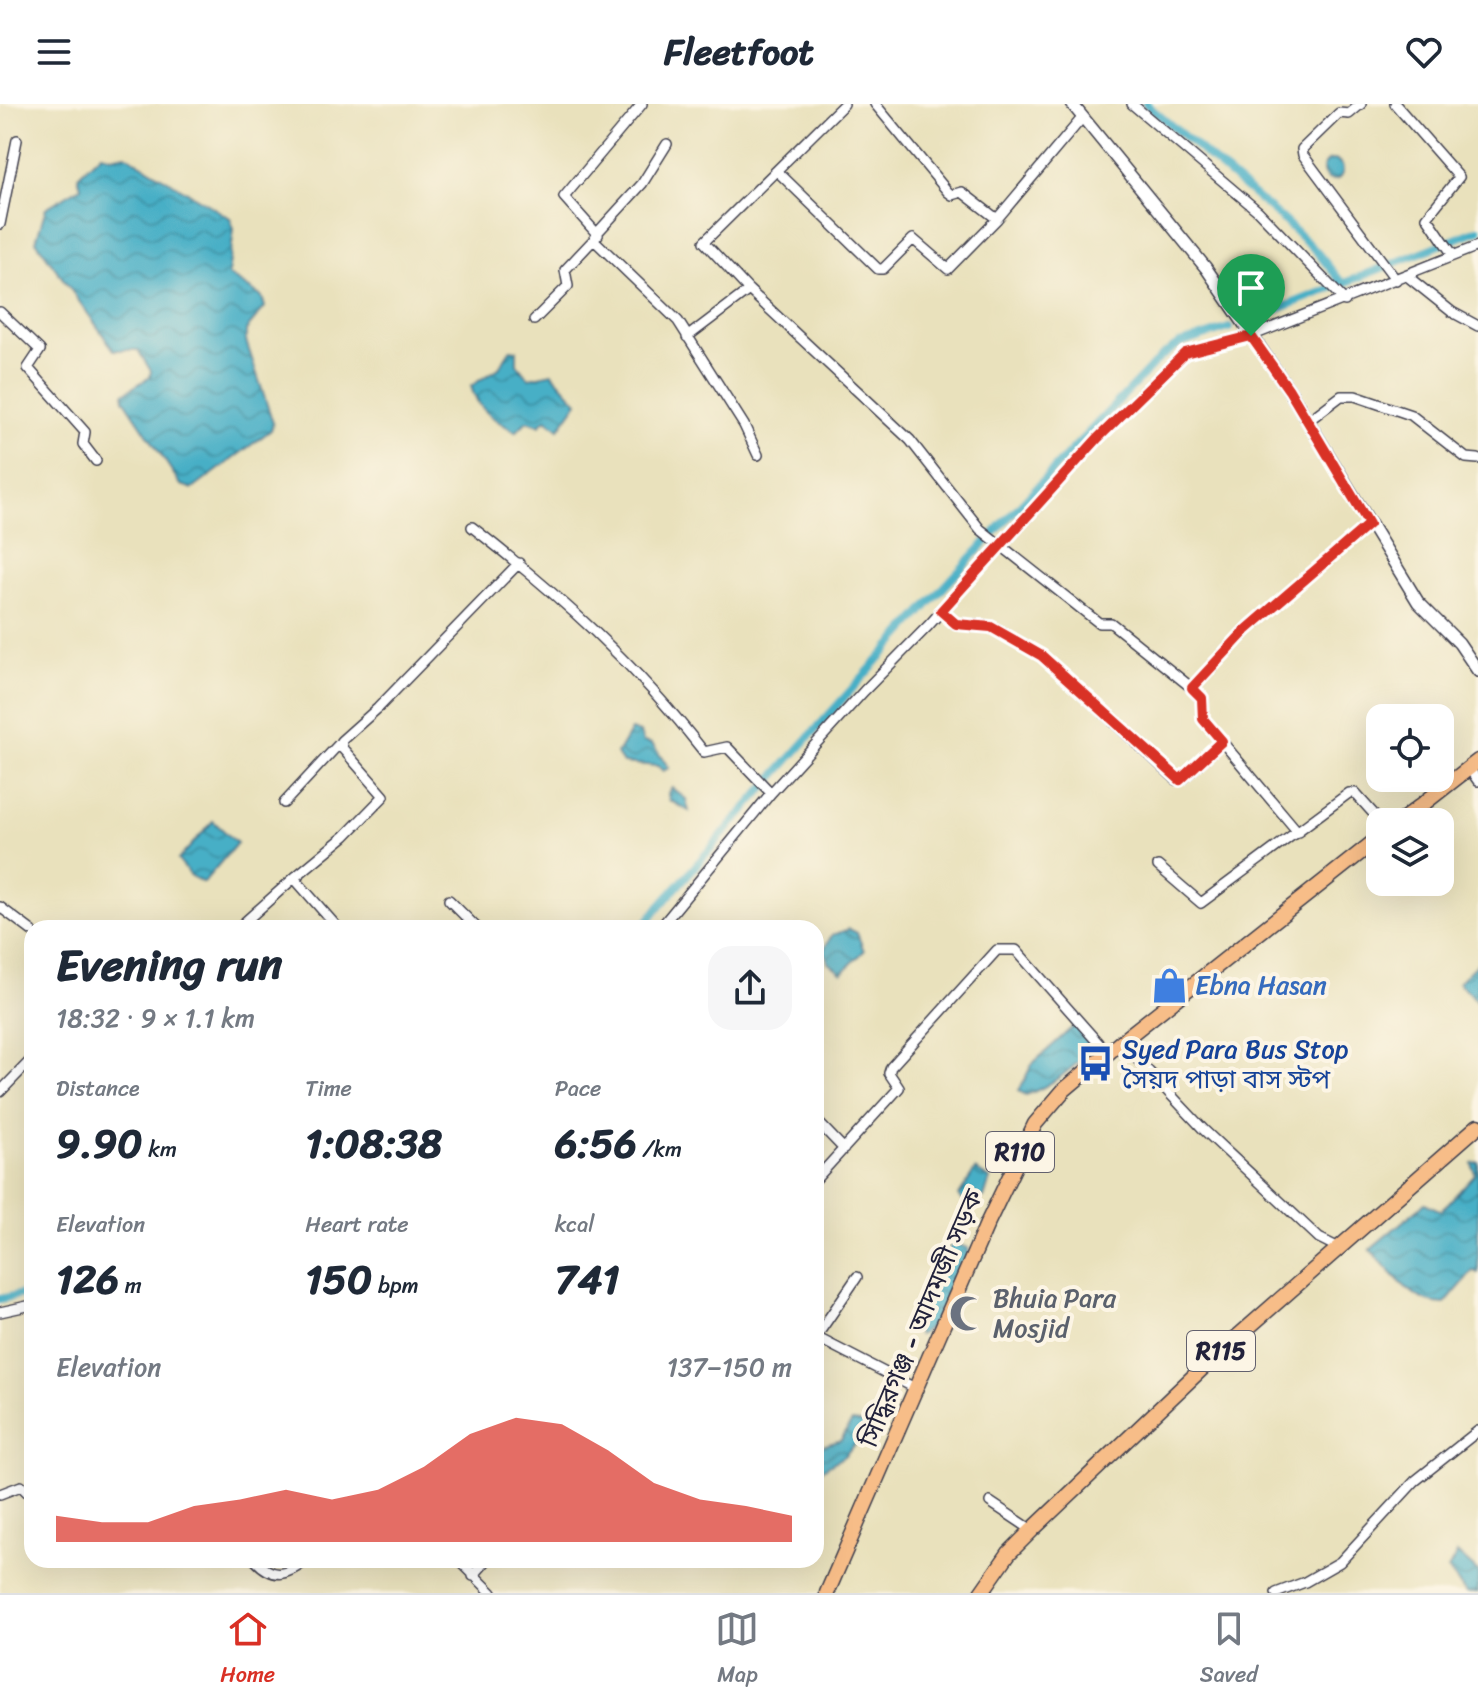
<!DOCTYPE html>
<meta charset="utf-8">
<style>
:root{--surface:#fff;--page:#f6f6f7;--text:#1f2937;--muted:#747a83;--line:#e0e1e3;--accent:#d93025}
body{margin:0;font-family:Sriracha,"Noto Sans Bengali",sans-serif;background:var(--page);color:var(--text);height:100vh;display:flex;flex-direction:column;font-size:30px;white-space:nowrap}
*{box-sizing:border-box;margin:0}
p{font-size:26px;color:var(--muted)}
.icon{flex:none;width:44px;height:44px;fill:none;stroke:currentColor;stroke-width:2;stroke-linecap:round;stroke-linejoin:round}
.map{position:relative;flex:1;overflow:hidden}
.sheet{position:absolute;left:24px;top:816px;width:800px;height:648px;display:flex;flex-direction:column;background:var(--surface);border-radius:24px;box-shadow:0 8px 32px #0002}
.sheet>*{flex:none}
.tools{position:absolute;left:1366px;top:600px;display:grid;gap:16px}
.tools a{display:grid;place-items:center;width:88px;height:88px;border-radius:16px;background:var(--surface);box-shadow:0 8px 32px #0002;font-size:40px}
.pin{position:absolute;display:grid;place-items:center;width:68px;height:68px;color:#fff;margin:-82px -34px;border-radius:50% 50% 50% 0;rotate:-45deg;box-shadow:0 0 8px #0007}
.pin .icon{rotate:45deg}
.round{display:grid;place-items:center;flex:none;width:84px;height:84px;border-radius:24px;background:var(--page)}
.overview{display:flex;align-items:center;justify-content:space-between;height:136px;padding:0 32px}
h1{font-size:44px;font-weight:700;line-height:60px}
.metrics{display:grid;grid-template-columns:repeat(3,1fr);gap:12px;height:136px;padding:8px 32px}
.metrics div{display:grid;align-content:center}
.metrics b{font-size:40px;font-weight:700}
.metrics small{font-size:22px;font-weight:400}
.metrics p{font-size:22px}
.chart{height:224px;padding:16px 32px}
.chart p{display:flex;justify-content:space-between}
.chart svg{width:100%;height:144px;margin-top:8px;fill:var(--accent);opacity:.7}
header{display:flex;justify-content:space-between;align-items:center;height:104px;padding:0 32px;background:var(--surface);font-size:36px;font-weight:700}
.menu{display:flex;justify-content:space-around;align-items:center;height:112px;border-top:2px solid var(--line);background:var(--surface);font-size:22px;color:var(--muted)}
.menu a{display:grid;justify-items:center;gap:4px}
.menu .on{color:var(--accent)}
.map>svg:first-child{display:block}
.water{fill:url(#water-waves);stroke:#346880;stroke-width:2}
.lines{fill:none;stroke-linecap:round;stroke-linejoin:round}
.canal{stroke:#47afc6;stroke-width:8}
.minor-casing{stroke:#403f4e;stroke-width:12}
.tertiary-casing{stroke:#403f4e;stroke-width:14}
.primary-casing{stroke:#403f4e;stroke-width:17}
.minor{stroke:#fff;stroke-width:9}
.tertiary{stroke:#fff;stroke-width:11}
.primary{stroke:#f7bd88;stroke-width:14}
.route-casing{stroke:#fff;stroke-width:16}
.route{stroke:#d93025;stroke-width:10}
.labels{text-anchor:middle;stroke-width:8;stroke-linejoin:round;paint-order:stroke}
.shield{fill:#fcf5e5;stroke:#63616e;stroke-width:2}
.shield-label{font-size:24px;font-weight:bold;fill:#22223b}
.shop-label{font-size:26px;fill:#366cbe;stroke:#fcf5e5;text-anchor:start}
.transit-label{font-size:26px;fill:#164399;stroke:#fcf5e5;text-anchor:start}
.worship-label{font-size:26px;fill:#5b616d;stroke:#fcf5e5;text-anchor:start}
.street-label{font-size:26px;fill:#22223b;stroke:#fcf5e5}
</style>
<header><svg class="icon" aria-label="menu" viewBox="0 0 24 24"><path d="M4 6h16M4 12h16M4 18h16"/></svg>Fleetfoot<svg class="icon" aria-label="heart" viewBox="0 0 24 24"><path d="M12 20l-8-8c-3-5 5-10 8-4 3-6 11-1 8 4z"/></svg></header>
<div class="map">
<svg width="1478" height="1489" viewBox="0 0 1478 1489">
<defs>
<pattern id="water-waves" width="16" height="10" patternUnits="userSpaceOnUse" patternTransform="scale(2)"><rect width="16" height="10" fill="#47afc6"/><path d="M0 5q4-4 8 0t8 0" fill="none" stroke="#3b8ea2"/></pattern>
</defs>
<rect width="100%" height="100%" fill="#fcf5e5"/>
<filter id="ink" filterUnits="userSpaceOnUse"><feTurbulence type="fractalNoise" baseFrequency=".0125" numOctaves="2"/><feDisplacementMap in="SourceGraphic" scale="16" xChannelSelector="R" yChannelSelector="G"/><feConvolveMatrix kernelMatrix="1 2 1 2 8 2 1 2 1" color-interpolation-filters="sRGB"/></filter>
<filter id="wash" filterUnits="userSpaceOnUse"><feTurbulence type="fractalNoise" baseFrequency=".006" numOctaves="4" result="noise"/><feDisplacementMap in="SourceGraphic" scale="32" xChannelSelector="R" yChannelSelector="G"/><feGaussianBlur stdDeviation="1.8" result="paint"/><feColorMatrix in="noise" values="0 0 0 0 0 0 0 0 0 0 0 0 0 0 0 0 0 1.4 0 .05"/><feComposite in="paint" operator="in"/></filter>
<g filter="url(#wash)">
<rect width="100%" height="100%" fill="#e9e1bc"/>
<!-- water -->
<path class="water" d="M101,50L111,53L125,50L230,114L234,125L228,171L262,193L265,203L246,226V237L273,319L271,326L193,385L181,381L124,295V289L150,273L151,267L138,246H114L36,137L46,104L81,83L78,72Z
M1323 66a10 10 0 1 1 20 0a10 10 0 1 1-20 0Z
M511,245L517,246V260L529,274L552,269L578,298L559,325L546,315L540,321L527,317L516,328C496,317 477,306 471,282L499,264Z
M631,626L640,629L643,638L652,640L669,664L663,667L658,662L623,659L617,650Z
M672,684L686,695L689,707L669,696L668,689Z
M213,717L237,739L203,779L190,771L178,756Z
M849,825L857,829L864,847L842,869L828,858L824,845L832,831Z
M1478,859V898L1458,878Z
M1075,921L1093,943C1074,964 1053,981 1026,991L1019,987L1032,960Z
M1478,1058V1169L1473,1167L1445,1200C1413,1201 1391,1167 1370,1145L1425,1099L1441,1107L1475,1070L1472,1059Z
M975,1066L990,1075L984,1094L964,1098L959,1092Z
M952,1139L968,1144C973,1170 942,1220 918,1231L915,1225L924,1208L914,1199C916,1195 923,1192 924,1186C926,1176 923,1176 931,1168L939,1170Z
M852,1318L872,1321L844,1352L816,1369V1344L841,1336Z
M1457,1449L1478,1468V1489H1466L1448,1466Z"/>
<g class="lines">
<!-- canal -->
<path class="canal" d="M1146,0L1282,115L1316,147L1343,180
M1248,217L1478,126
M641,824C810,630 981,438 1161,253L1179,240L1229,224
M0,1195L32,1188"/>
</g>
</g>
<g filter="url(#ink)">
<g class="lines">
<defs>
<path id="minor" d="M844,0L704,138L749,186L910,336L980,425L1099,519H1111L1192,584L1203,597V615L1298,728
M875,0L948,88L952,91L962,88L997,115
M1132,0L1258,107L1345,197
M1361,0L1349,10L1339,9L1302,45L1303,51L1396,176
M1395,0L1459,73L1427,113L1453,151
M777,67L878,165H883L913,135L948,165L997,115L1082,14
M0,120L17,36
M598,128L642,80L667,40
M594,136L678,217L744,321L758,351
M1407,172L1452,208L1478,222
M0,208L40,246L28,264L85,328L83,340L96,357
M534,216L568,182L565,166L598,131L564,93L642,0
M687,233L749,186
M1308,317L1341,292H1355L1411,311L1466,354L1478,355
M472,423C558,490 637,561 704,648L727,643L771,689
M941,507L956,520L991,523L1042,552L1177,676L1184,674L1222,637
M1192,584L1245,527L1369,420
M1469,664L1478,677
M284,699L339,640
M1158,762L1201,799L1349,689H1355L1381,718
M294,774L345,732L384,692L343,645L341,637L378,604L519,459
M449,796L477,824
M0,803L32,827
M238,824L294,774L338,824
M660,824L771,689L864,587L928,522L1098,334L1185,249L1251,232L1478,142
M1121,938L1204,1026L1319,1134L1339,1144
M0,988L32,955
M816,1016L844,1045
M816,1075L899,984L889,969L891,963L997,846H1016L1108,950
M0,1208L32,1201
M816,1233L915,1284
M816,1233L857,1173
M0,1390L21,1382L32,1393
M990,1398L1032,1426
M255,1456C274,1476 286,1472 307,1456
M459,1456L492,1489
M473,1472L487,1456
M1276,1489L1305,1478L1340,1458L1415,1377L1478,1327"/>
<path id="tertiary" d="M1072,0L1206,164L1289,286L1418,498L1459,539L1478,567"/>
<path id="primary" d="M1400,718L1478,657
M827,1489L987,1120L1035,1020L1064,986L1121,938L1380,733
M981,1489L1009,1449L1032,1426L1211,1256L1478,1022"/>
</defs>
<!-- minor casing -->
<use href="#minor" class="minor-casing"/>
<!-- tertiary casing -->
<use href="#tertiary" class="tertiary-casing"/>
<!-- primary casing -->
<use href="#primary" class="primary-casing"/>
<!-- minor -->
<use href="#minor" class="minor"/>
<!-- tertiary -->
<use href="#tertiary" class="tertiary"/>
<!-- primary -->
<use href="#primary" class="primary"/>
</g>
</g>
<g class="lines" filter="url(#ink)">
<defs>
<path id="route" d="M1251,232L1289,286L1369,420L1245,527L1192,584L1202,594L1203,615L1222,637L1180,676L1042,552L991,523L956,520L941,507L1098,334L1185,249Z"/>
</defs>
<!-- route casing -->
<use href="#route" class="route-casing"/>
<!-- route -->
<use href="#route" class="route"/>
</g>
<!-- icons -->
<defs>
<symbol id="shop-bare" viewBox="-9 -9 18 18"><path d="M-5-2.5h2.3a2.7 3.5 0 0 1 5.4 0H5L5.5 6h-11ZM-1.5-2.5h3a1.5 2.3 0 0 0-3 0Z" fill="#3f7fe0" stroke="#fcf5e5" stroke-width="2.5" paint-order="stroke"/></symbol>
<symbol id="bus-bare" viewBox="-9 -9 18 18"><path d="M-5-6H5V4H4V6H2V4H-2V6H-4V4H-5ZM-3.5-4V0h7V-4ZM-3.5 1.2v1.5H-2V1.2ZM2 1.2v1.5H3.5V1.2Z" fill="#1a4fb4" stroke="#fcf5e5" stroke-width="2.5" paint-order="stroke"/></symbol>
<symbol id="mosque-bare" viewBox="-9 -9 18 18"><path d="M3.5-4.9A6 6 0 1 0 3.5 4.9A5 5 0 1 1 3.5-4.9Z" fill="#6b7280" stroke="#fcf5e5" stroke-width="2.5" paint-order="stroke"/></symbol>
</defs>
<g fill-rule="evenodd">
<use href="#shop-bare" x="1144" y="856" width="51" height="51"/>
<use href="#bus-bare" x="1070" y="934" width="51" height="51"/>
<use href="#mosque-bare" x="942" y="1184" width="51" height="51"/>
</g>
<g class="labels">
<!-- shield labels -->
<g class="shield">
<rect x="986" y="1028" width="68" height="40" rx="6"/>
<rect x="1187" y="1227" width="68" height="40" rx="6"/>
</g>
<g class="shield-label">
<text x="1020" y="1056">R110</text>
<text x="1221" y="1255">R115</text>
</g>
<!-- shop labels -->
<g class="shop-label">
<text x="1195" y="890">Ebna Hasan</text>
</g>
<!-- transit labels -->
<g class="transit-label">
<text x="1122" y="954">Syed Para Bus Stop<tspan x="1122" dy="30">সৈয়দ পাড়া বাস স্টপ</tspan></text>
</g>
<!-- worship labels -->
<g class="worship-label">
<text x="993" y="1203">Bhuia Para<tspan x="993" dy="30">Mosjid</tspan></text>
</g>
<!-- street labels -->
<g class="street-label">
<text transform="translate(921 1214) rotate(-67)" y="9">সিদ্ধিরগঞ্জ - আদমজী সড়ক</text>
</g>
</g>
</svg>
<div class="tools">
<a><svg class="icon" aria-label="locate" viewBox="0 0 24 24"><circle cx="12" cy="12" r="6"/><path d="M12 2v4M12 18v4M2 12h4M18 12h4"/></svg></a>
<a><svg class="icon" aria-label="layers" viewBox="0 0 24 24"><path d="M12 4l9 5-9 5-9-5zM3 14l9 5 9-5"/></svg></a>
</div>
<div class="pin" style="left:1251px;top:232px;background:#1e9e55"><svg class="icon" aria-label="arrive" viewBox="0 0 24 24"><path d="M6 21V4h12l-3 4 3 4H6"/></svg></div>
<section class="sheet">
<div class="overview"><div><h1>Evening run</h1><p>18:32 · 9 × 1.1 km</p></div><a class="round"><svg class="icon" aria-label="share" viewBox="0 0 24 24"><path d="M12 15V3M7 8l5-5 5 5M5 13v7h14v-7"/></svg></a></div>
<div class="metrics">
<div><p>Distance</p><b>9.90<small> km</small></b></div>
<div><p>Time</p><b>1:08:38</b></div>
<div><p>Pace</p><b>6:56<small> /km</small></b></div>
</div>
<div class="metrics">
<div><p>Elevation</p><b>126<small> m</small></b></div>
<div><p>Heart rate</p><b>150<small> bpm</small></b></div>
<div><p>kcal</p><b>741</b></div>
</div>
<div class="chart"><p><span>Elevation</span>137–150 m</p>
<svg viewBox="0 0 160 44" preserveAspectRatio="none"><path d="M0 44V36L10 38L20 38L30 33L40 31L50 28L60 31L70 28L80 21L90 11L100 6L110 8L120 16L130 26L140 31L150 33L160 36V44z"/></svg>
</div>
</section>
</div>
<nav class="menu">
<a class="on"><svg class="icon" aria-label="home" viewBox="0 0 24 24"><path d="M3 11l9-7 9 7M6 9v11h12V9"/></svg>Home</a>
<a><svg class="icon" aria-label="map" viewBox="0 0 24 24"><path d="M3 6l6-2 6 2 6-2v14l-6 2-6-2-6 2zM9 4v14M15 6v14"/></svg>Map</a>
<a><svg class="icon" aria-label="saved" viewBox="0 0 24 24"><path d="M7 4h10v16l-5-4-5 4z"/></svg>Saved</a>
</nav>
